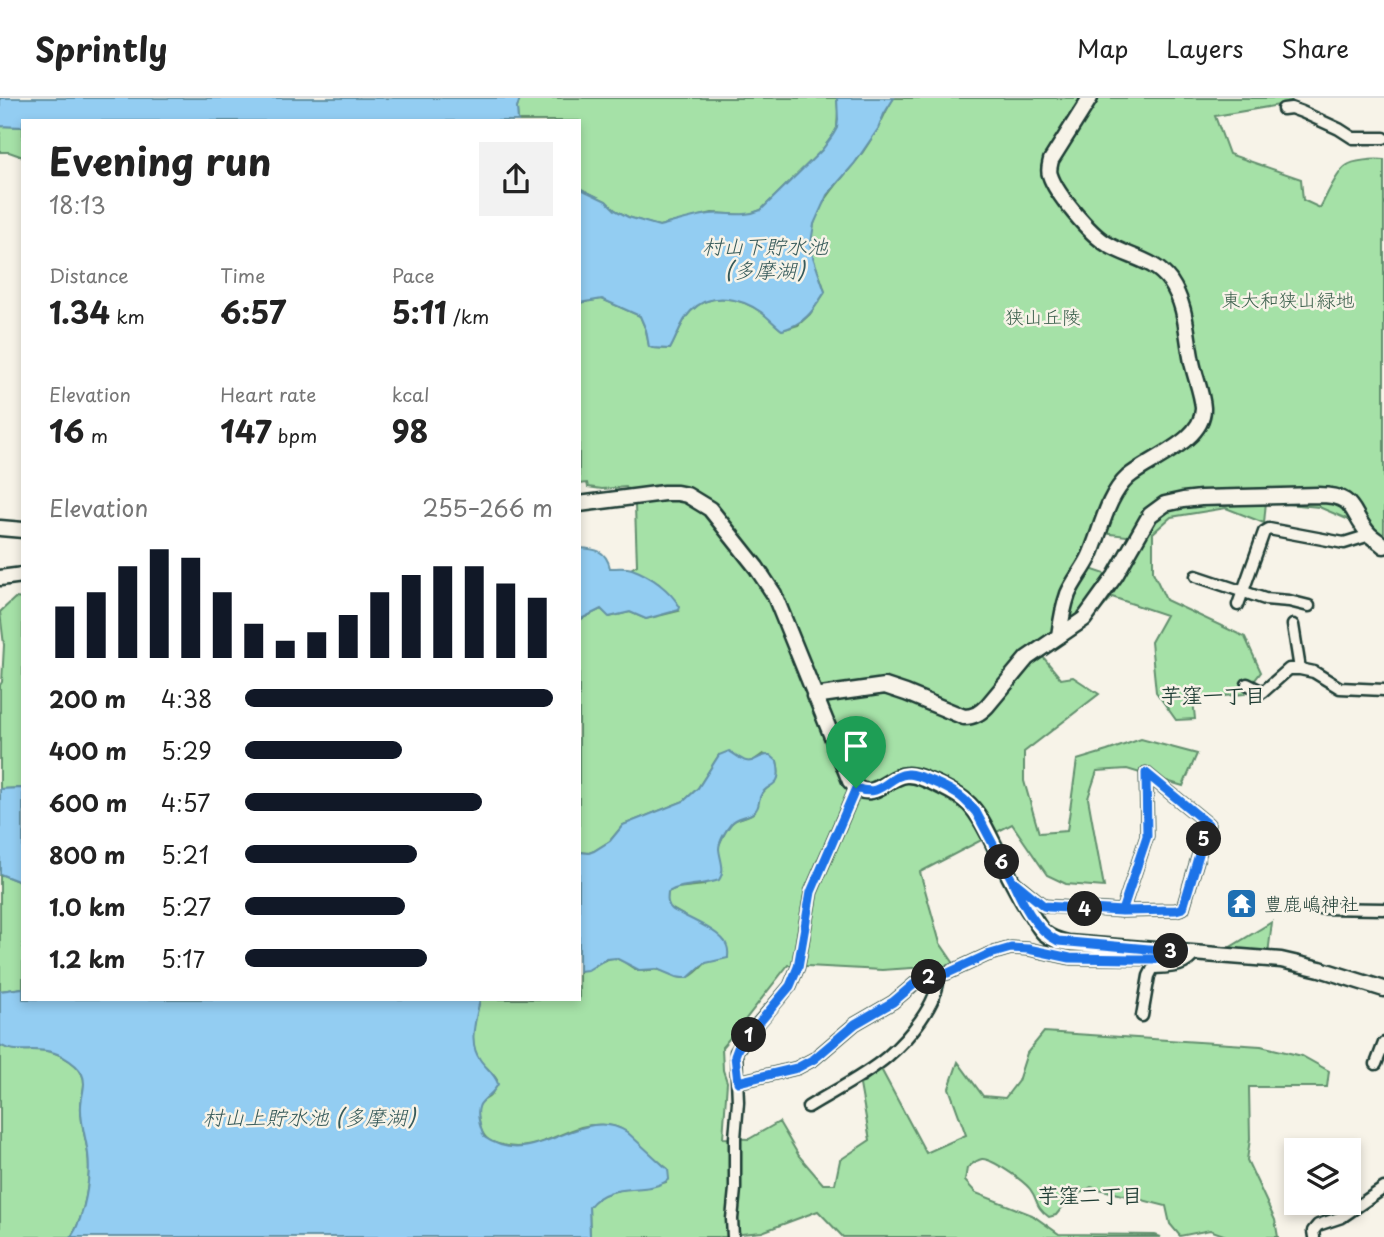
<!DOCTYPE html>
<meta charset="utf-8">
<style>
:root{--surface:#fff;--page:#f2f2f2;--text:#222;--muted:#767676;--line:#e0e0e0;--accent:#111827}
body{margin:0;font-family:"Playpen Sans","Klee One",sans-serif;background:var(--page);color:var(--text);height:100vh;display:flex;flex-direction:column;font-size:26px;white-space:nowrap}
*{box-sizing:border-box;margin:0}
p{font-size:23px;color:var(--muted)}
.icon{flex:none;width:38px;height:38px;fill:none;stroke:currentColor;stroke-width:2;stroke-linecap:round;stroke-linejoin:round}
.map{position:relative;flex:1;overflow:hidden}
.side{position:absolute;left:21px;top:21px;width:560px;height:882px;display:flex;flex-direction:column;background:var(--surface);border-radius:0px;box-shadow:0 4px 10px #0003}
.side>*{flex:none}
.tools{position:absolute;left:1284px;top:1040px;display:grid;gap:14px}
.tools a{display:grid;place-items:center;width:77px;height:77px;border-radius:0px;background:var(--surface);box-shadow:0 4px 10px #0003;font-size:35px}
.pin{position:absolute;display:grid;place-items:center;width:60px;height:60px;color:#fff;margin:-72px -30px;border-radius:50% 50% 50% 0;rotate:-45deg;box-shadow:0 0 7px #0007}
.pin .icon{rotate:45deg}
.km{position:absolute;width:35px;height:35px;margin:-18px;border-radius:50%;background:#222;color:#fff;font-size:19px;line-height:35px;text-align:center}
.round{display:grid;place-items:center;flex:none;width:74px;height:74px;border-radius:0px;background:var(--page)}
.headline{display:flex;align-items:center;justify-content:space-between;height:119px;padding:0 28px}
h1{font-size:38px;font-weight:700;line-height:52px}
.metrics{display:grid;grid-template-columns:repeat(3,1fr);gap:10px;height:119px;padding:7px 28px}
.metrics div{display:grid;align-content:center}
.metrics b{font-size:30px;font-weight:700}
.metrics small{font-size:19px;font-weight:400}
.metrics p{font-size:19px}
.chart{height:196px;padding:14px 28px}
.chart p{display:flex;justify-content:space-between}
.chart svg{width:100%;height:126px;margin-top:7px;stroke:var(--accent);stroke-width:6}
ul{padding:0 28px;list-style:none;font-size:23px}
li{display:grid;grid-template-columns:112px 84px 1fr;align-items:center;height:52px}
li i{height:18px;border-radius:9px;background:var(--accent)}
header{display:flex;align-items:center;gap:42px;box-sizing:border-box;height:98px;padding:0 35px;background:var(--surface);border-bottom:2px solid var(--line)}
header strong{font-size:33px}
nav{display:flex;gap:38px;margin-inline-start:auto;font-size:24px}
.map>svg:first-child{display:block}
.green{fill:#a5e1a7;stroke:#628f6e;stroke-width:2;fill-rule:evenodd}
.water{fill:#93cdf2;stroke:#6593a6;stroke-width:2}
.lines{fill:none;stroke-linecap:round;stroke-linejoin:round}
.street-casing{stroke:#1f3d34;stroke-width:15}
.secondary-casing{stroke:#1f3d34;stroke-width:19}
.street{stroke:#f7f3e8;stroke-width:10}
.secondary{stroke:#f7f3e8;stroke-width:14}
.route-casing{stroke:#fff;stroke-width:14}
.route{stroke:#1a73e8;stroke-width:9}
.labels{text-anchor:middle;stroke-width:5;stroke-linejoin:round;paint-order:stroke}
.park-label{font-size:19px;fill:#3a5e4b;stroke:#f7f3e8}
.poi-label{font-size:19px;fill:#1f3d34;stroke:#f7f3e8;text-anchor:start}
.water-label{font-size:21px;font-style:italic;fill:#365a5a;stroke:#f7f3e8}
.neighbourhood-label{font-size:21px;font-weight:bold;fill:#1f3d34;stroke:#f7f3e8}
</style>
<header>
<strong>Sprintly</strong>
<nav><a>Map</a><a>Layers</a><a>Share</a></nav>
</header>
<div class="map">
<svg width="1384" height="1139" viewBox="0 0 1384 1139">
<rect width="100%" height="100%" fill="#f7f3e8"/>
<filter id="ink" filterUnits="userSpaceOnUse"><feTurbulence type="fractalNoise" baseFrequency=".0143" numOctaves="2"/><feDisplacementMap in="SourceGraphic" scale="14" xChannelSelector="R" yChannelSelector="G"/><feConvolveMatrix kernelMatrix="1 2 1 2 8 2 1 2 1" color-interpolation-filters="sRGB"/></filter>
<g filter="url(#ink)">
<!-- green -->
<path class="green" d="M520,0H837L838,13L837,30L833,37L822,52L761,112L747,117L712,115L659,128L651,126L628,119L615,112L606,103L579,90V23H518L517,10Z
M894,0H1292L1291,5L1215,18L1229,56L1301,81L1303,102L1320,110C1326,99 1336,75 1346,68C1353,62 1375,61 1384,62V437L1319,409L1266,404L1264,425L1226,410L1171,419L1153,435V474L1166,502L1245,539L1261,574L1244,596L1193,601L1195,621L1176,622L1156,594L1151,544L1166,517L1112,499L1089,525L1043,559L1061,581L1073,579L1099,596L1024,654V683L1039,735L1067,733L1077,662L1107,653L1141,641L1197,656L1183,688L1127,671L1097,673L1088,700L1104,789L1066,786L1047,777L1012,726L920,774L940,845L955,867L882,872L788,867L741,927L722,949L723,972L727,984L723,1040L749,1041L779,1024L799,1058L823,1086H835L840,1062L870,1042L860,987L881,971L926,1055L966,1037L949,990L958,964L983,998L1005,1000L1018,983L1027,955L1044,934L1261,948L1302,958L1329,973L1327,989H1249L1250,1041L1247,1062L1275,1122L1278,1139H1229L1210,1132L1180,1138L1170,1126L1166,1108L1091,1089L1069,1101L1056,1117L1049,1119C1034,1108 1039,1103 1030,1091C1024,1083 991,1060 982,1061C976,1062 971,1067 967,1070L965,1083L976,1095L1032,1117L1059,1136L1155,1137L1161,1139H843L818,1113L762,1134L731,1137L727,1139H590L589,1108C607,1086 641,1093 666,1084L668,1071C659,1064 651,1057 643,1050C633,1041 627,1031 613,1028C602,1026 592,1026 581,1029C552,1038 529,1056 498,1046C488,1043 483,1039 480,1028C479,1022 476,1013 479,1007C481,1002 488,1001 491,997C494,993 495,986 497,982C492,974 484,968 479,961C467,943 476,920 480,901H579V873C590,871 606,859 614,860C624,861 630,870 638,872C645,874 653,870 660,872C668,874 677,881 686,880C696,879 717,852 724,843L711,833L669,809L667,802L668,794L676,790L704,787C711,768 717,748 727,731C736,716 746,722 754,714C757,711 758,704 760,699C769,682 783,690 777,663L763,656L753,663L748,664L719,657L698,690L684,703L623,727L610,743L594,753L589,755L579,754V522L601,511L610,519L630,514L646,521L679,513L659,486L631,471L637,467L635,408L626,389L602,391L588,389L587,385L579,386V205L602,201L640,218L646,232L649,248L653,250L670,251C677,239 681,223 691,213C711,193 741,200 761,214C769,219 775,227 782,232L798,227L810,216L825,194C821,177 810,161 811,143C813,111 833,91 852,68C861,58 869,45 876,33C883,22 886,11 894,0ZM1094,434L1135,439L1114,479L1081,468Z
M0,28L23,29V59L9,54H0Z
M15,500L23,501V690L0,691V587L2,584L4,547L0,514Z
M0,776L23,785V890L0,893Z
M1272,824L1268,856L1224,853Z
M0,947C18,958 40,946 62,958C69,962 79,969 82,976C87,986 81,998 81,1008C80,1024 86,1040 88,1056C91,1079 85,1119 71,1139H0Z"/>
<!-- water -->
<path class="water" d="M0,0H520L517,10L518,23H23V29L0,28Z
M837,0H894L884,16L878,31L854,66L827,97L814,126L811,145L813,159L825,194C813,213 805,226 782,232C775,227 769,220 761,214C741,200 711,193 691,213C681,223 677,239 670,251L653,250L649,249L646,232L640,218L602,201L579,205V90L606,103L615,112L628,119L659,128C676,124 693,118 710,116C730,114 742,120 761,112L822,52L833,37L837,30L838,22Z
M579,450C596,451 606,452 610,470C617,470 626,469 632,471C651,478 670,492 680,509L679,512L646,521L630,514L609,519L601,511L579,522Z
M729,653C735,656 741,662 746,663C755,666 758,656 770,657L777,663C784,693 766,683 760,699C758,705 760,709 754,714C747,720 737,718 731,726C726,732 719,743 719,751C720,762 726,772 719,782C703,788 683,785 668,794C667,802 667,807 673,812C687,820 722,833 727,848C729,853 728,855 728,860L706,865L701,868L688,880H683L676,879L657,871L639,872L616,860L606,861L588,872L579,873V754L589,755L594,753L610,743L623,727L684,703L698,690L719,657Z
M23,690V785L0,776V691Z
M23,890V901H480C476,922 467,945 481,963C487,971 495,976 498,986C494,995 488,997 482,1004C474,1012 480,1029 484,1039C536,1075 580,1004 627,1034L664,1068L668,1071L669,1081C648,1099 611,1081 589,1109L590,1139H71C85,1119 91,1079 88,1056C86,1040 80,1024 81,1008C81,998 87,986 82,976C79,969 69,962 62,958C40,946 17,958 0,947V893Z"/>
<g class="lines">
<defs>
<path id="street" d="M1283,11L1291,10L1302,14L1339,31L1353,40H1384
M1196,478L1265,501L1289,503L1309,508
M1238,507L1264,434L1269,431L1344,445L1370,437
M1293,527L1300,571
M1247,586L1263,594L1289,571H1300L1314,574L1340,590L1384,592
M1015,784L1044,808L1122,813L1176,812L1183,810L1208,726L1146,675L1147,738L1122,813
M1316,810L1384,811
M1142,918L1149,878L1153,870C1169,869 1186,870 1195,855
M1376,966L1384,945
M738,984L797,970L814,961L855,926L893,904L919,882L948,875L987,857L1011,850L1028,851L1070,860L1165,861L1179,855
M808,1009C834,993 863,979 887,959C908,941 938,906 939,877
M733,1139L732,1121L735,1091V1040L738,1004L736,954L744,942L790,888L798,869L811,794L856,690
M1314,1139L1313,1133L1318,1127L1342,1119L1384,1090"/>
<path id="secondary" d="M579,406L664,395H677L687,397L710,411L756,469L774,496L850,683C871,709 886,678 907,677C920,676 959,696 969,706C980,717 987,733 994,747C1005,769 1015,792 1029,813C1034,820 1038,829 1044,835C1051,841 1059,843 1068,845L1281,862L1320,871L1384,891
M0,430L23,432
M0,480L23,477
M1059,538C1061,523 1063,510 1068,496C1073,484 1083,472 1089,460C1101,434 1106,399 1128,379C1149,361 1204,343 1203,310C1202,295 1195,279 1192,264C1186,235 1187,208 1170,183C1153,160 1129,160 1107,146C1090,136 1056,96 1050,77C1048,72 1050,67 1051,62L1090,0
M814,598L885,588L906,595L964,619C974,619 980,615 987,608L1027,560L1084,521L1115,478L1150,417L1165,406L1183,402L1201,400L1318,397C1358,397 1349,415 1370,437C1374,441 1380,444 1384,448"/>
</defs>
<!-- street casing -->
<use href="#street" class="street-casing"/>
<!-- secondary casing -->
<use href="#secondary" class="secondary-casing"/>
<!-- street -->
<use href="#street" class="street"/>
<!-- secondary -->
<use href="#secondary" class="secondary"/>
</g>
</g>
<g class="lines" filter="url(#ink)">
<defs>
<path id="route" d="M856,690L811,794L798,869L790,888L738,950L735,958L738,984L797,970L814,961L855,926L893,904L919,882L948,875L987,857L1011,850L1028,851L1070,860L1133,861H1165L1183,854L1058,843C1035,832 1022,804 1012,782L1044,808L1122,813L1147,738L1146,675L1208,726L1183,810L1176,812L1122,813L1049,809L1044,808L1012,782L976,714C970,707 963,699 955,695C946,689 918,676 908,676C887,677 883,701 856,690"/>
</defs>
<!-- route casing -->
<use href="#route" class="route-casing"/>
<!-- route -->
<use href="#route" class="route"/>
</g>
<!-- icons -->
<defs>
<symbol id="temple-square" viewBox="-11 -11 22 22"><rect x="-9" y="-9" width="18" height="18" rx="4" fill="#1f6fb2" stroke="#f7f3e8"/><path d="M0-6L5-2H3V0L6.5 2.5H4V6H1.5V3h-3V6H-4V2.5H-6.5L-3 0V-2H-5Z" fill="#fff"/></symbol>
</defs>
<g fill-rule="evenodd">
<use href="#temple-square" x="1224" y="788" width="35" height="35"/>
</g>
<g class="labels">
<!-- park labels -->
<g class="park-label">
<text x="1288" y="209">東大和狭山緑地</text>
<text x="1043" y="226">狭山丘陵</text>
</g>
<!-- poi labels -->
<g class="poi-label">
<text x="1264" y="813">豊鹿嶋神社</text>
</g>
<!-- water labels -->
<g class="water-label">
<text x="765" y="156">村山下貯水池<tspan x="765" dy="24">(多摩湖)</tspan></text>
<text x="309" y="1027">村山上貯水池 (多摩湖)</text>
</g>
<!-- neighbourhood labels -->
<g class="neighbourhood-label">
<text x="1213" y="605">芋窪一丁目</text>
<text x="1090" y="1105">芋窪二丁目</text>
</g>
</g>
</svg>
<div class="tools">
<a><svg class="icon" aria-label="layers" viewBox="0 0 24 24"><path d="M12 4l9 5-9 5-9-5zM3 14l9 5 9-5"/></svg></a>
</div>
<div class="pin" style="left:856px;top:690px;background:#1e9e55"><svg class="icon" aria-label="arrive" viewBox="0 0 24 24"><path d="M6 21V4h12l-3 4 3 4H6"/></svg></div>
<b class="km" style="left:749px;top:937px">1</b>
<b class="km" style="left:929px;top:879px">2</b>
<b class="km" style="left:1171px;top:853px">3</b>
<b class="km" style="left:1085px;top:811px">4</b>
<b class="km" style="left:1204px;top:741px">5</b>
<b class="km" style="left:1002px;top:764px">6</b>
<section class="side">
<div class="headline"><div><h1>Evening run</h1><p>18:13</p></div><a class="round"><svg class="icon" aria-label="share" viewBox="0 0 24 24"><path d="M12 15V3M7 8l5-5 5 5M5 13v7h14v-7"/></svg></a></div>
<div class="metrics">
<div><p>Distance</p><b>1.34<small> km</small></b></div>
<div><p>Time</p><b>6:57</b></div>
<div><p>Pace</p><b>5:11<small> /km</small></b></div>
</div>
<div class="metrics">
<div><p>Elevation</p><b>16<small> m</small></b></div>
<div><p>Heart rate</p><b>147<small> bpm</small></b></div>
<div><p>kcal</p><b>98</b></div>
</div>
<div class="chart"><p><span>Elevation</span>255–266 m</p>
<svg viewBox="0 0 160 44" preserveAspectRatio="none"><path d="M5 44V26M15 44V21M25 44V12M35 44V6M45 44V9M55 44V21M65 44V32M75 44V38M85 44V35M95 44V29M105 44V21M115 44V15M125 44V12M135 44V12M145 44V18M155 44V23"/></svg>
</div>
<ul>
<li><b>200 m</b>4:38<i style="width:100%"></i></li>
<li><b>400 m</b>5:29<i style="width:51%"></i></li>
<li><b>600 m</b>4:57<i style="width:77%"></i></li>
<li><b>800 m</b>5:21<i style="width:56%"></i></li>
<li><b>1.0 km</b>5:27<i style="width:52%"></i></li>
<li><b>1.2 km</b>5:17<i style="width:59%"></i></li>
</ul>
</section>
</div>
